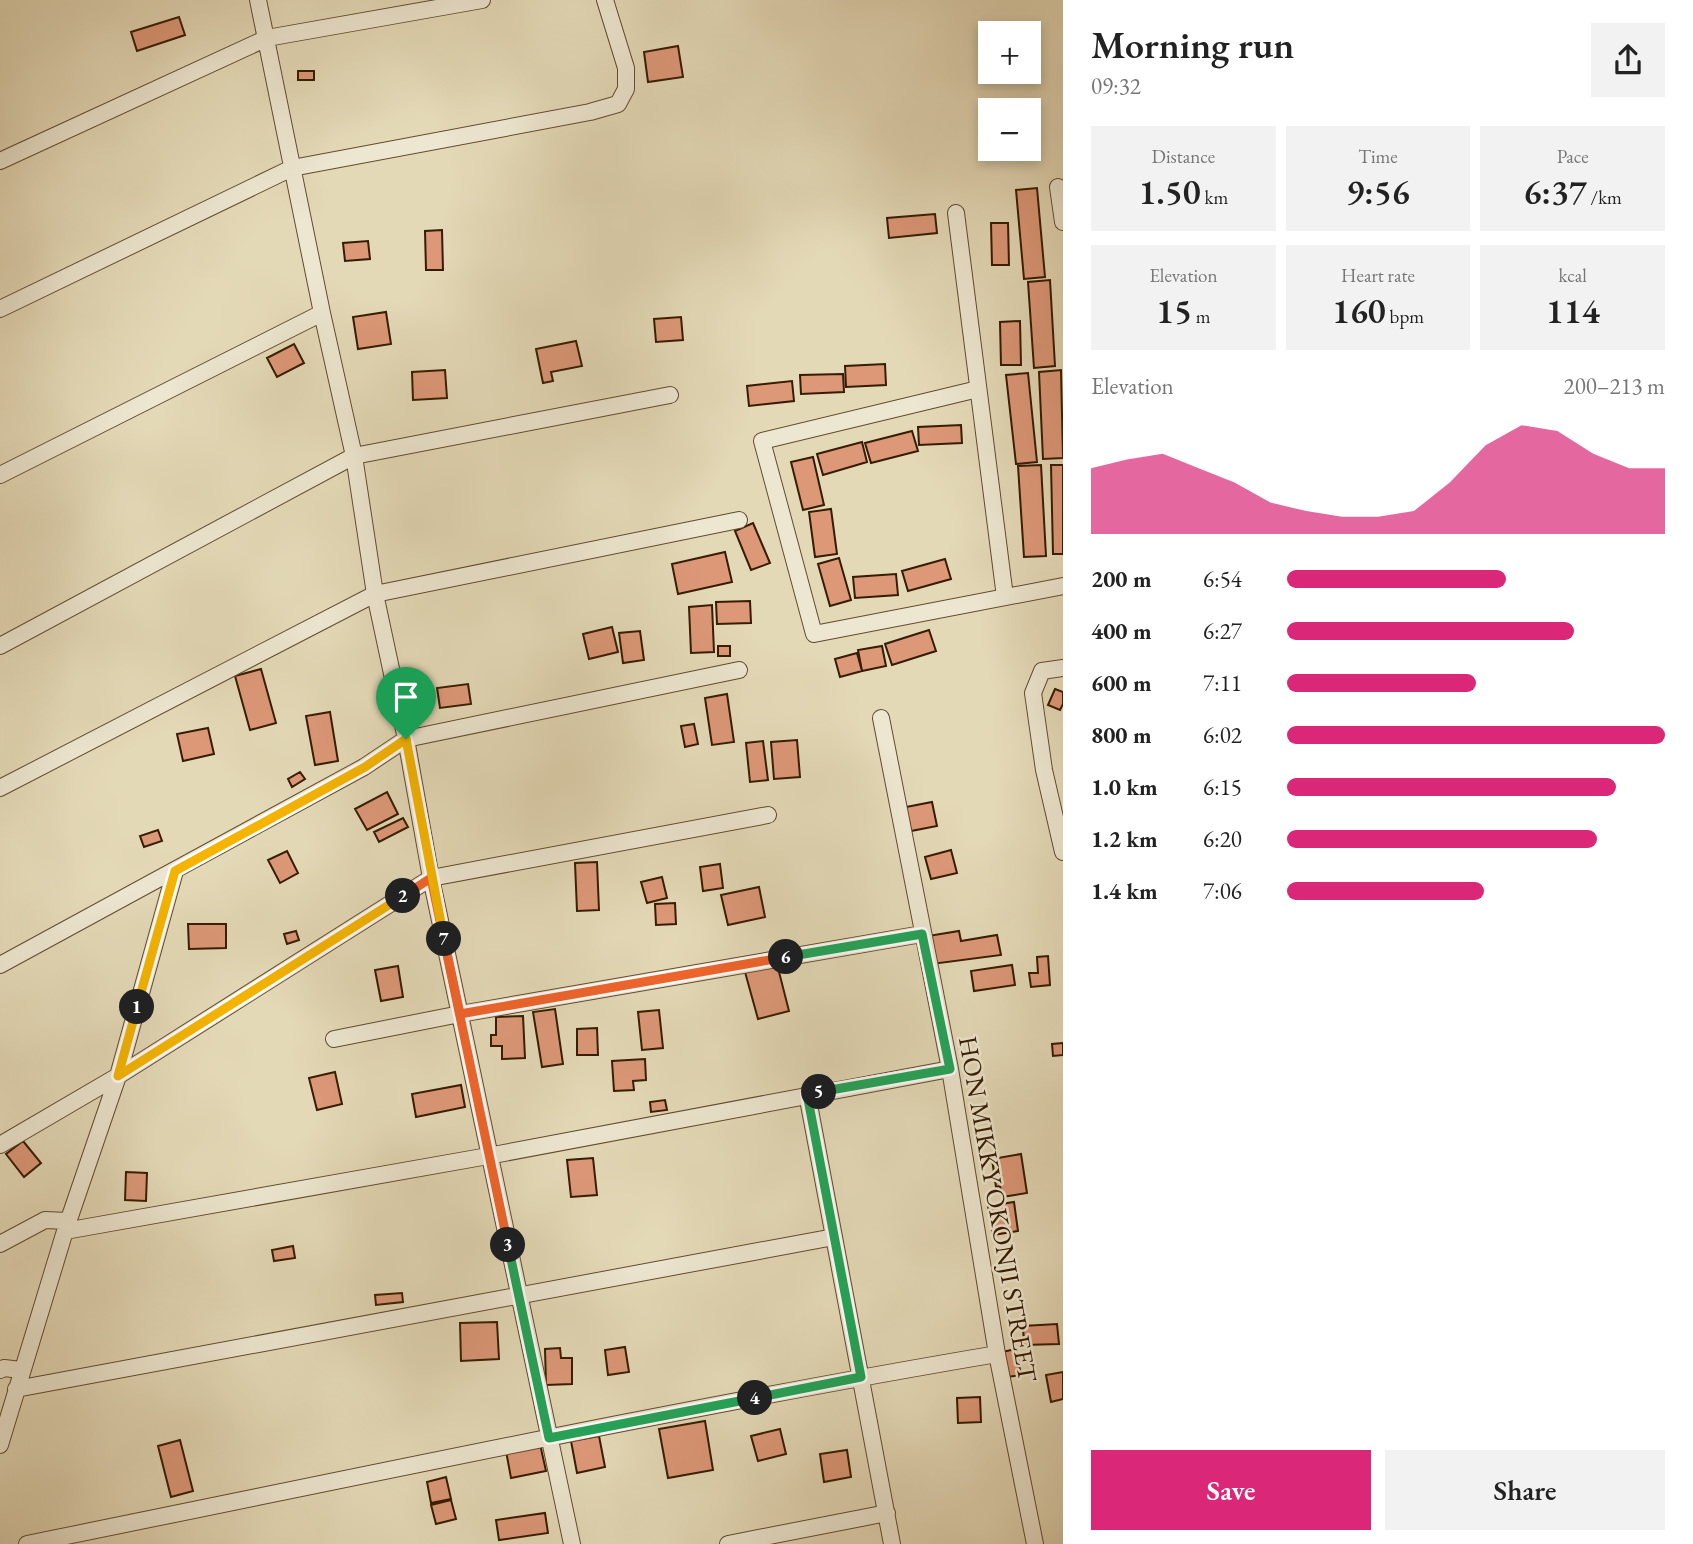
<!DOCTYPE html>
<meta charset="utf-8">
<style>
:root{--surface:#fff;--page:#f2f2f2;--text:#222;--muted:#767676;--accent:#db2777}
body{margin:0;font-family:"EB Garamond",serif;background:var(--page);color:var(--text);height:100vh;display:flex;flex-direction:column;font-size:26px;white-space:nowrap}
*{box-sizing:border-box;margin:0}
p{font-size:23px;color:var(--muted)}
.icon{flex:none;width:38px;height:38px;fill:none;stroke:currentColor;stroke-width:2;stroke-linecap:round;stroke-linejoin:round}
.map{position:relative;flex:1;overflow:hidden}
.panel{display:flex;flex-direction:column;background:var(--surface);width:630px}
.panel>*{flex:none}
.tools{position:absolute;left:978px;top:21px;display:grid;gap:14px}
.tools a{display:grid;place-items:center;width:63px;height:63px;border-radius:0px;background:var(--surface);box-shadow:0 4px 10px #0003;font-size:35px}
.pin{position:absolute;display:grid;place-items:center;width:60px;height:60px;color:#fff;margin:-72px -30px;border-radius:50% 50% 50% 0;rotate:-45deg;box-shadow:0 0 7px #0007}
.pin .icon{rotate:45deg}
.km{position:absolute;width:35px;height:35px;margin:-18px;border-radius:50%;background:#222;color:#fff;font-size:19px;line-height:35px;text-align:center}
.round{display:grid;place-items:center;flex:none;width:74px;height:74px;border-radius:0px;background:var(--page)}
.head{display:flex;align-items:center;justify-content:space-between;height:119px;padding:0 28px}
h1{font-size:38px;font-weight:600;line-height:52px}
.metrics{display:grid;grid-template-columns:repeat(3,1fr);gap:10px;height:119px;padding:7px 28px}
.metrics div{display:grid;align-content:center;border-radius:0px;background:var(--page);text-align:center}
.metrics b{font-size:35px;font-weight:600}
.metrics small{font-size:19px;font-weight:400}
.metrics p{font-size:19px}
.chart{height:196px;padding:14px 28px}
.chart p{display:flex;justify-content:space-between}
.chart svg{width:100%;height:126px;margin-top:7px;fill:var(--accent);opacity:.7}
.button{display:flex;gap:14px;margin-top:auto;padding:14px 28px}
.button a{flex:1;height:80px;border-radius:0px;background:var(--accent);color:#fff;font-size:28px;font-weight:600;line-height:80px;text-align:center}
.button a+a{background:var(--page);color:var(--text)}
ul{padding:0 28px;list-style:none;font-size:23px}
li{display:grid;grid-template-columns:112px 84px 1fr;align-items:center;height:52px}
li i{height:18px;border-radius:9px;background:var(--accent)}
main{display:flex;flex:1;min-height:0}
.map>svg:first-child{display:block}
.building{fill:#dd9878;stroke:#361c00;stroke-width:2}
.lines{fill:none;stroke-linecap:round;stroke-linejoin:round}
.minor-casing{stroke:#624b2e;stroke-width:18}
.minor{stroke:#ede6d0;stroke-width:16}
.split-1-casing{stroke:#fff;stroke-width:14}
.split-2-casing{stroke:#fff;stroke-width:14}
.split-3-casing{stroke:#fff;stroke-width:14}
.split-4-casing{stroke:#fff;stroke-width:14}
.split-5-casing{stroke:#fff;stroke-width:14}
.split-6-casing{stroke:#fff;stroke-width:14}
.split-7-casing{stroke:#fff;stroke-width:14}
.split-8-casing{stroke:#fff;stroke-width:14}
.split-1{stroke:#f5b400;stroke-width:9}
.split-2{stroke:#f5b400;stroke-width:9}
.split-3{stroke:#f0652b;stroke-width:9}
.split-4{stroke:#22a559;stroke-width:9}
.split-5{stroke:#22a559;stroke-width:9}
.split-6{stroke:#22a559;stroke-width:9}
.split-7{stroke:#f0652b;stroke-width:9}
.split-8{stroke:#f5b400;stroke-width:9}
.labels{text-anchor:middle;stroke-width:5;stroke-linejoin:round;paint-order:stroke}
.street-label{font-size:26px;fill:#361c00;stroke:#ede6d0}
</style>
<main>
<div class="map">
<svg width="1063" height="1544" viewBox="0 0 1063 1544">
<rect width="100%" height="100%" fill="#e4d9b7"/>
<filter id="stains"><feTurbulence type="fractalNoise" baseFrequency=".00286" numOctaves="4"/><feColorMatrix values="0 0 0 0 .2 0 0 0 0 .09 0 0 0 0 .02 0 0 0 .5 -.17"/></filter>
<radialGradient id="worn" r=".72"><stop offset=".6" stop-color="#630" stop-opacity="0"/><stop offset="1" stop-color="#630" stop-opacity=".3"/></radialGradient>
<!-- building -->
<path class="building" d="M179,17L185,35L137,51L131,32Z
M678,46L683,77L648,82L644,52Z
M298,71H314V80H298Z
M1037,188L1045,277L1024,279L1016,190Z
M935,214L937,233L889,238L887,218Z
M991,223H1008L1009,265H992Z
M442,230L443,270H426L425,231Z
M368,241L370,259L345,261L343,243Z
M1050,280L1055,366L1034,368L1028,282Z
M386,312L391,344L358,349L353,317Z
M681,317L683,340L656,342L654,319Z
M1020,321L1021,365H1001L1000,322Z
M576,341L582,366L551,372L553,381L543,383L536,349Z
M294,344L304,363L277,377L267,358Z
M885,364L886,385L846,387L845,366Z
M445,370L447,398L413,400L412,372Z
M1061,370L1063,458L1043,459L1039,372Z
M1028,373L1037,462L1016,464L1006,375Z
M843,374L844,392L801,394L800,375Z
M792,381L794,401L749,406L747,386Z
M961,425L962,443L919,445L918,427Z
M912,431L918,451L871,463L865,443Z
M862,442L867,462L823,475L817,454Z
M813,457L824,505L803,510L791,462Z
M1041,465L1046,556L1024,557L1018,466Z
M1051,465H1063V554H1053Z
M831,509L837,554L815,557L809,512Z
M753,523L770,563L751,570L735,531Z
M725,552L732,582L678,594L672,564Z
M839,558L851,600L830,606L818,564Z
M945,559L951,579L908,591L902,571Z
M896,574L898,595L855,598L853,577Z
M750,601L751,623L717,624L716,602Z
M712,605L714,652L691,653L689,607Z
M612,627L618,652L589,659L583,634Z
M929,630L936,651L892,665L885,644Z
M640,631L644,660L623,663L619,633Z
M718,646H730V656H718Z
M882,646L886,666L862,671L858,650Z
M857,653L862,671L840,677L835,659Z
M261,669L276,723L250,730L235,676Z
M468,684L471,704L440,708L437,688Z
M1055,689L1063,692V704L1060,710L1048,705Z
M727,694L734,742L712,745L705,698Z
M330,712L338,761L315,765L306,716Z
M694,724L698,744L685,747L681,726Z
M208,728L214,754L183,761L177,734Z
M797,740L800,777L774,779L771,742Z
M763,741L768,780L750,782L746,743Z
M300,772L305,779L292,787L288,779Z
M387,792L398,814L367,830L355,809Z
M932,802L937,826L911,831L906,807Z
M403,818L408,827L379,842L374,832Z
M158,830L162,841L144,847L140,836Z
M951,850L957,873L931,879L925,857Z
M287,851L298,873L280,883L268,860Z
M597,862L599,910L577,911L575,863Z
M720,864L723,888L703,891L700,867Z
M662,877L667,898L647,903L641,882Z
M759,887L765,917L728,925L721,895Z
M675,903L676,924L656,925L655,904Z
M188,924H226V948L189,949Z
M296,931L299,940L287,944L284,934Z
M959,931L961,941L997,935L1001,955L932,964L928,936Z
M1048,956L1050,985L1031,987L1029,973H1038L1037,957Z
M777,964L789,1011L758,1019L745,972Z
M1012,965L1015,985L974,991L971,971Z
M398,966L403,997L381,1001L375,970Z
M555,1009L563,1064L542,1067L533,1012Z
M659,1010L663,1048L642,1050L638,1012Z
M523,1016L525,1058L502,1059V1046H491V1035H496V1017Z
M597,1028L598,1055H577V1029Z
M1063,1043V1055L1053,1056L1052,1044Z
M645,1059L646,1080L633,1081L634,1090L614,1091L612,1061Z
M335,1072L342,1104L317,1110L309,1078Z
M461,1085L465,1107L416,1117L412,1094Z
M665,1100L667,1110L651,1112L650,1102Z
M23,1141L41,1163L24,1177L6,1154Z
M1021,1154L1027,1193L1002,1197L1000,1186L996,1187L992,1159Z
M593,1158L597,1195L571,1197L567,1160Z
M126,1172L147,1173L146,1201L125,1200Z
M1014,1202L1018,1231L993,1235L988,1206Z
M293,1246L295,1258L274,1261L272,1250Z
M402,1293L403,1302L376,1305L375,1295Z
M497,1322L499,1359L461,1361L460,1323Z
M1057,1324L1059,1344L1024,1345L1023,1326Z
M625,1347L629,1372L608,1375L605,1350Z
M560,1348L561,1358H572V1384L546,1385L545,1349Z
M1016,1349L1021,1375L1007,1377L1002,1352Z
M1063,1372V1399L1051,1402L1046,1375Z
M980,1397L981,1422L958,1423L957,1398Z
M705,1421L713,1470L668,1478L659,1429Z
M780,1429L786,1454L758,1461L751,1436Z
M599,1436L605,1467L577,1473L571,1441Z
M180,1440L193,1491L171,1497L158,1446Z
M540,1444L546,1471L511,1478L506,1451Z
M847,1450L851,1477L824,1482L820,1454Z
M446,1477L451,1499L431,1503L427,1482Z
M451,1500L456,1519L436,1524L431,1505Z
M545,1513L548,1533L499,1540L496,1520Z"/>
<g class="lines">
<defs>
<path id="minor" d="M258,0L322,313L354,456L375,594L406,739L431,878L572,1544
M0,161L267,38L482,0
M1058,187L1063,222
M956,213L1005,597
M0,309L292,168L590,112L618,104L626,89V68L605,0
M978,389L762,441L814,634L1063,586
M0,475L322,313
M0,646L354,456L670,395
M1063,668L1042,671L1033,693L1044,770L1063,852
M881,718L950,1069L997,1354L1035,1544
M0,788L375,594L739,520
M0,965L364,767L406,739L739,670
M334,1039L460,1014L922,934
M807,1094L892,1544
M0,1145L118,1076L431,878L768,815
M65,1231L488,1156L950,1069
M0,1244L45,1220L68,1221
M0,1370L4,1368L21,1370
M16,1389L834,1237
M0,1445L65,1231L118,1076L175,871
M27,1544C349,1479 672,1409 997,1354
M728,1544L887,1513"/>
</defs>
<!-- minor casing -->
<use href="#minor" class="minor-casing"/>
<!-- minor -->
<use href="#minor" class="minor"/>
</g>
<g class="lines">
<defs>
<path id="split-1" d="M137,1007L175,871L365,767L406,739"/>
<path id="split-2" d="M137,1007L118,1076L403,896"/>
<path id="split-3" d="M403,896L431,878L508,1245"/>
<path id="split-4" d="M508,1245L549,1438L755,1398"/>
<path id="split-5" d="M755,1398L861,1377L807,1094L819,1092"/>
<path id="split-6" d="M786,957L922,934L950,1069L819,1092"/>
<path id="split-7" d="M444,939L460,1014L786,957"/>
<path id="split-8" d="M406,739L444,939"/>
</defs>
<!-- split-1 casing -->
<use href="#split-1" class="split-1-casing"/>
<!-- split-2 casing -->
<use href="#split-2" class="split-2-casing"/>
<!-- split-3 casing -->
<use href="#split-3" class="split-3-casing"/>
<!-- split-4 casing -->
<use href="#split-4" class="split-4-casing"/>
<!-- split-5 casing -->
<use href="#split-5" class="split-5-casing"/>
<!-- split-6 casing -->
<use href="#split-6" class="split-6-casing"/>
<!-- split-7 casing -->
<use href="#split-7" class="split-7-casing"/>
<!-- split-8 casing -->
<use href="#split-8" class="split-8-casing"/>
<!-- split-1 -->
<use href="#split-1" class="split-1"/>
<!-- split-2 -->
<use href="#split-2" class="split-2"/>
<!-- split-3 -->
<use href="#split-3" class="split-3"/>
<!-- split-4 -->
<use href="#split-4" class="split-4"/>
<!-- split-5 -->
<use href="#split-5" class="split-5"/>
<!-- split-6 -->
<use href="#split-6" class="split-6"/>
<!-- split-7 -->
<use href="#split-7" class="split-7"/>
<!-- split-8 -->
<use href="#split-8" class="split-8"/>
</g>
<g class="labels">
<!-- street labels -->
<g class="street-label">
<text transform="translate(998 1209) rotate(80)" y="9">HON MIKKY OKONJI STREET</text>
</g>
</g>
<rect width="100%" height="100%" filter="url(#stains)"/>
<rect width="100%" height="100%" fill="url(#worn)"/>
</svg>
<div class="tools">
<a>+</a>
<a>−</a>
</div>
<div class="pin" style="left:406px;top:739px;background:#1e9e55"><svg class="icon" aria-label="arrive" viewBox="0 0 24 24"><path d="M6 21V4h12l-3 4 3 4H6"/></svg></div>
<b class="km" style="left:137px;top:1007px">1</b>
<b class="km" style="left:403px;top:896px">2</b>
<b class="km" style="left:508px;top:1245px">3</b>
<b class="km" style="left:755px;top:1398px">4</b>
<b class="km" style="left:819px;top:1092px">5</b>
<b class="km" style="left:786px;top:957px">6</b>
<b class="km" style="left:444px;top:939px">7</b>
</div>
<section class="panel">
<div class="head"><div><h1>Morning run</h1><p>09:32</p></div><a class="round"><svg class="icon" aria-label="share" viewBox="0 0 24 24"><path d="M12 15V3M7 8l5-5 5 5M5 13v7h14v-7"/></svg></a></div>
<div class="metrics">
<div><p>Distance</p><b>1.50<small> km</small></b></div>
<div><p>Time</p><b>9:56</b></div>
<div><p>Pace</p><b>6:37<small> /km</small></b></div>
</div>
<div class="metrics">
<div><p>Elevation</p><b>15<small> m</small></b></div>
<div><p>Heart rate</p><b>160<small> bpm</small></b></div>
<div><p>kcal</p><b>114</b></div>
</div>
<div class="chart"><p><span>Elevation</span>200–213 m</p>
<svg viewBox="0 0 160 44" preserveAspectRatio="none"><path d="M0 44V21L10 18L20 16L30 21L40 26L50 33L60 36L70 38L80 38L90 36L100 26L110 13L120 6L130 8L140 16L150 21L160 21V44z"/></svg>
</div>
<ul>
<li><b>200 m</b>6:54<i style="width:58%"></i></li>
<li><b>400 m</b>6:27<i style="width:76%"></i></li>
<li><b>600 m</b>7:11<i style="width:50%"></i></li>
<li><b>800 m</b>6:02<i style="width:100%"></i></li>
<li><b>1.0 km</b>6:15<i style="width:87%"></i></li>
<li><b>1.2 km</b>6:20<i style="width:82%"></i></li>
<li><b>1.4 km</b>7:06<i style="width:52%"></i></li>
</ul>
<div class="button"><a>Save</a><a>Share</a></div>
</section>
</main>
